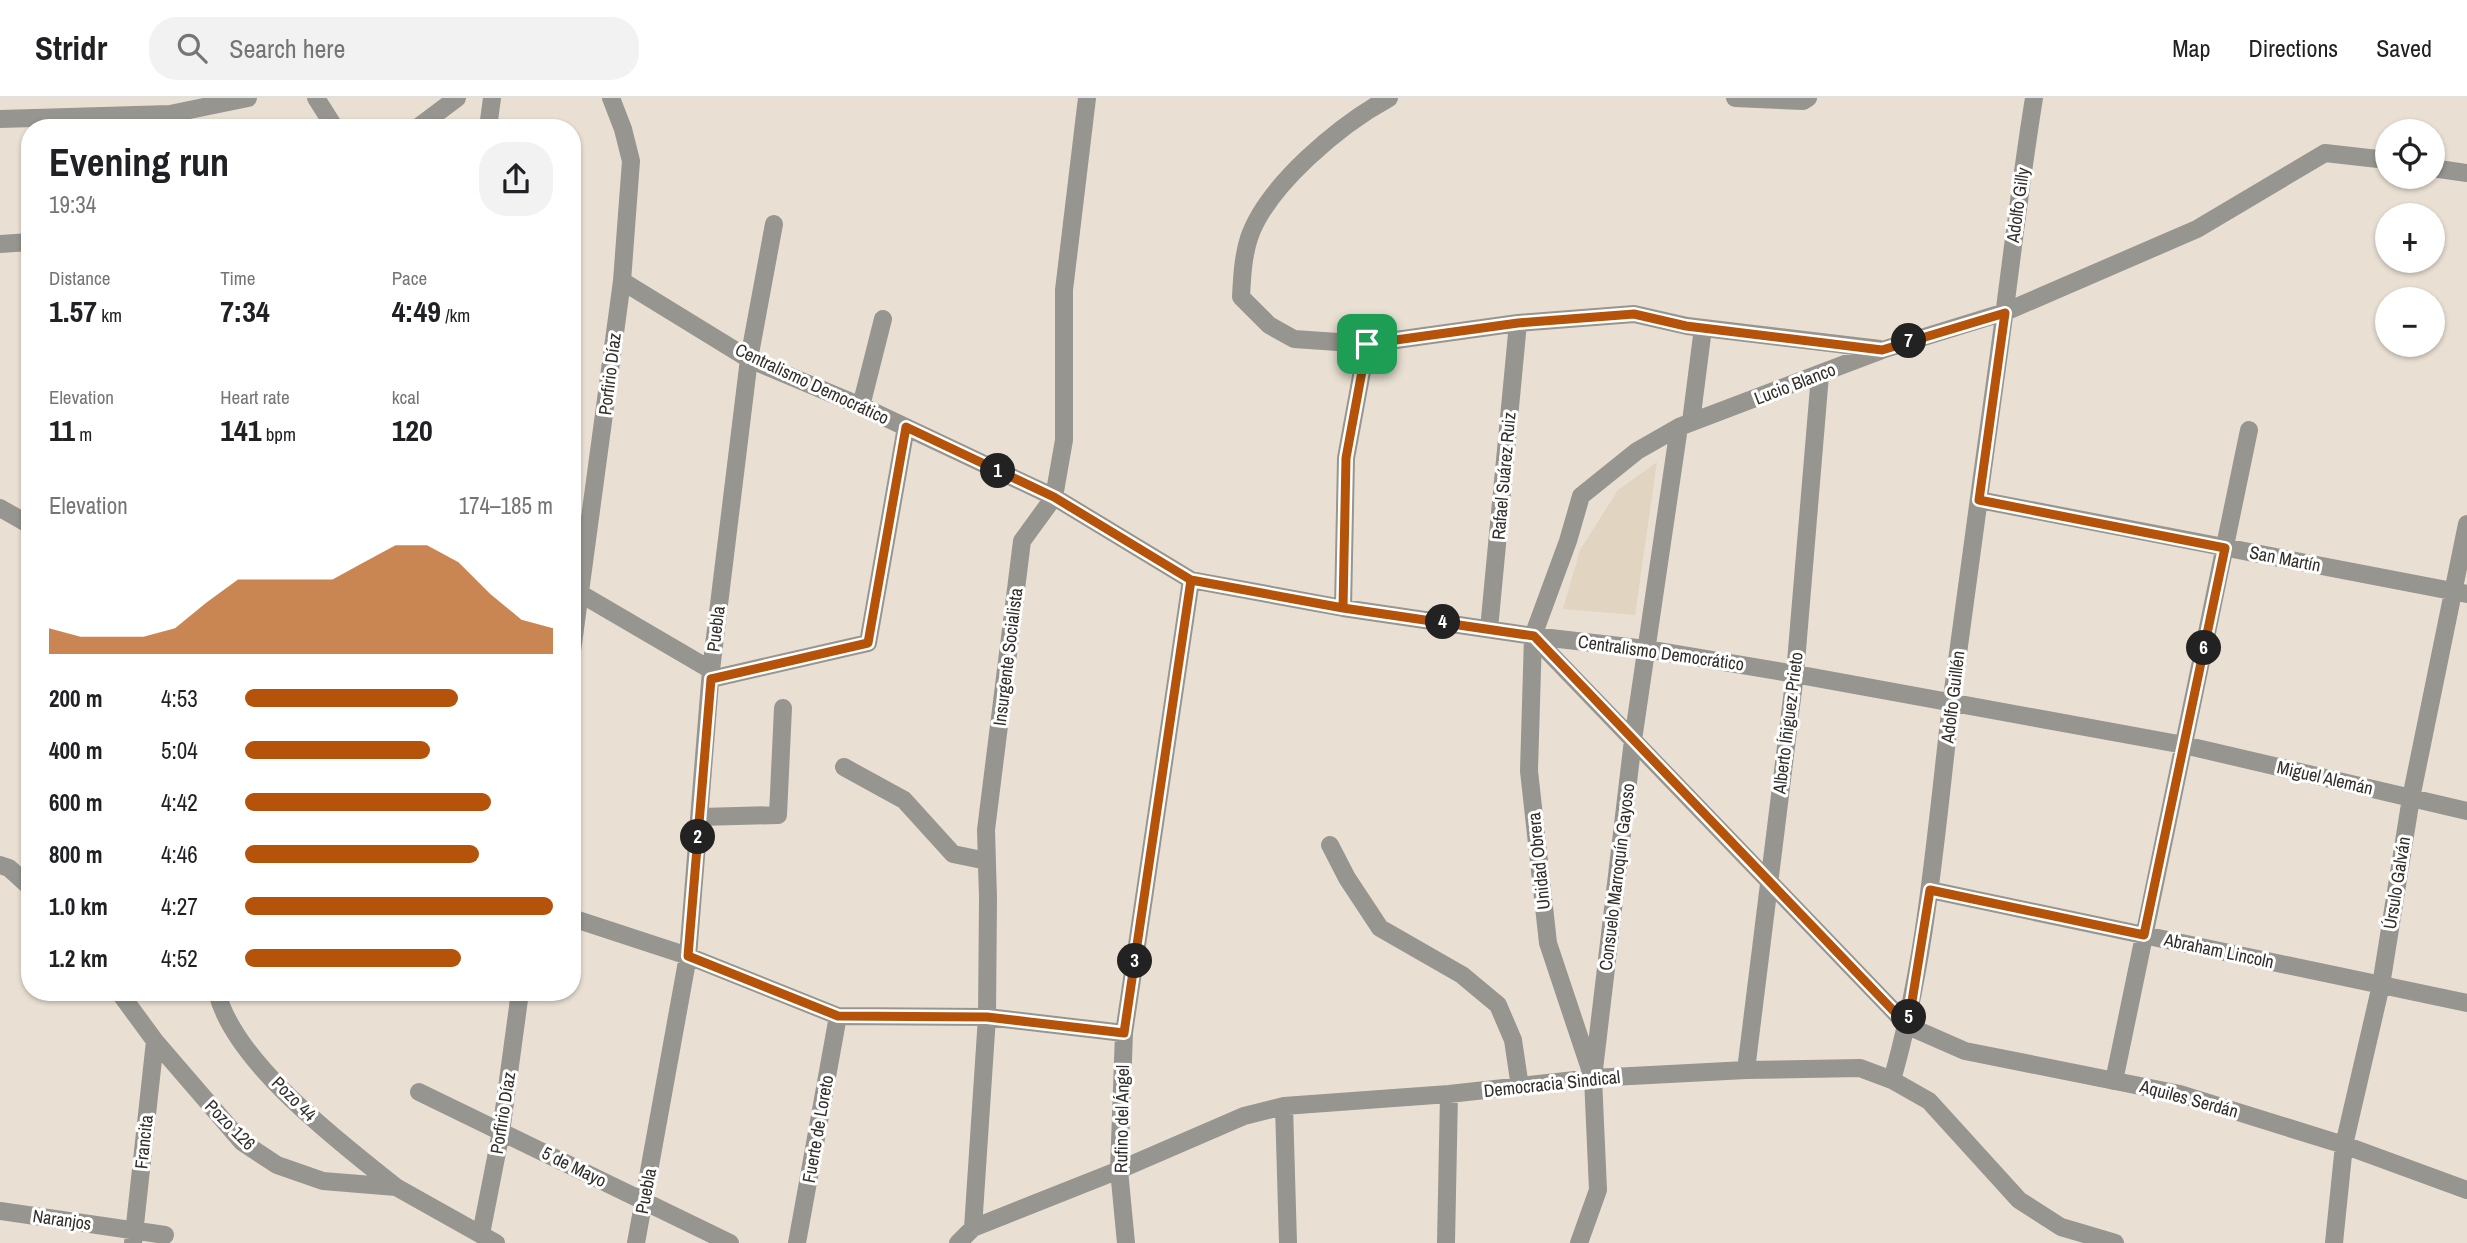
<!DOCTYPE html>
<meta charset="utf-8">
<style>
:root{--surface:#fff;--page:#f2f2f2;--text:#202124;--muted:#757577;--line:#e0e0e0;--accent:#b45309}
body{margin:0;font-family:"Archivo Narrow",sans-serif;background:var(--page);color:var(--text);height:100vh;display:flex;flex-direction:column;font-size:26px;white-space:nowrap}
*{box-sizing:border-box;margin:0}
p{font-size:23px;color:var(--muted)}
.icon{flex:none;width:38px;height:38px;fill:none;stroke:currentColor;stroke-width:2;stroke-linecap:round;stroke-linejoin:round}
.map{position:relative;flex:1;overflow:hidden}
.drawer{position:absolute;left:21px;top:21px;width:560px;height:882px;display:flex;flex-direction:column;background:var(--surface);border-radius:28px;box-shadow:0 2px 5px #0004}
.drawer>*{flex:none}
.tools{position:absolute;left:2375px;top:21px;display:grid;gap:14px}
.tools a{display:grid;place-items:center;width:70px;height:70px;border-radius:50%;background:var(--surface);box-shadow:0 2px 5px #0004;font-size:35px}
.pin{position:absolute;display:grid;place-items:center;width:60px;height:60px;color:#fff;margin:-30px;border-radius:14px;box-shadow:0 4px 10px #0006}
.km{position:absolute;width:35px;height:35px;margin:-18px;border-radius:50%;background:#222;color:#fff;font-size:19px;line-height:35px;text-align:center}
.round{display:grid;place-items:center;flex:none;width:74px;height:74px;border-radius:28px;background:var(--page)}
.overview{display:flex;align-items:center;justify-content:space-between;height:119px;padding:0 28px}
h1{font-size:38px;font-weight:800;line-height:52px}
.metrics{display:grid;grid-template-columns:repeat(3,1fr);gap:10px;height:119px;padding:7px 28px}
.metrics div{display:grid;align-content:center}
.metrics b{font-size:30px;font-weight:800}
.metrics small{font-size:19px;font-weight:400}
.metrics p{font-size:19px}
.chart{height:196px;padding:14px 28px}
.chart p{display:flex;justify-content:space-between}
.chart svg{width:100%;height:126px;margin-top:7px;fill:var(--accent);opacity:.7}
ul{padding:0 28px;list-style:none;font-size:23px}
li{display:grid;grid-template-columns:112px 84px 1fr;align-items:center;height:52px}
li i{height:18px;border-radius:9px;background:var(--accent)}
header{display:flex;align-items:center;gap:42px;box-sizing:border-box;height:98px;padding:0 35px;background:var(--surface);border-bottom:2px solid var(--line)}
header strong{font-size:33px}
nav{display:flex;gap:38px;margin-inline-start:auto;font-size:24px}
.search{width:490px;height:63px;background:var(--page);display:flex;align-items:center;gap:18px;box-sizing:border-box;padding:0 24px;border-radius:28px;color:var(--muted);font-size:26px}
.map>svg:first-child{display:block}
.built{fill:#e1d5c2}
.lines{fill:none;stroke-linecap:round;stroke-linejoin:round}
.minor{stroke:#96958f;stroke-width:18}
.route-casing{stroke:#fff;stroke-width:14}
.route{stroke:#b45309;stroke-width:9}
.labels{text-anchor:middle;stroke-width:6;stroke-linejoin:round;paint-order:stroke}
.street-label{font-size:18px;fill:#322e29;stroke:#fff}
</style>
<header>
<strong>Stridr</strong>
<div class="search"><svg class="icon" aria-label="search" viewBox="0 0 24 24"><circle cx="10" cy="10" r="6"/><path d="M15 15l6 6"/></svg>Search here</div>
<nav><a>Map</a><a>Directions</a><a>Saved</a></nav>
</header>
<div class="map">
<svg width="2467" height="1145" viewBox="0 0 2467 1145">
<rect width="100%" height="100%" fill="#e9e0d3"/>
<!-- built -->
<path class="built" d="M1657,364L1635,517L1563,511L1580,452L1618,392Z"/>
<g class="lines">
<!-- minor -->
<path class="minor" d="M316,0L335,30
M1389,0C1341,26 1267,87 1249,140C1243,159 1242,179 1241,199L1269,227L1294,241L1367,246L1518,225L1634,216L1687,228L1880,251
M1735,0L1803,3L1808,0
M0,21L170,16L248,0
M417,30L457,0
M488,30L492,0
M2432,70L2467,75
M0,146L30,144
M622,183L749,261L861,308L1054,399L1191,482L1343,510L1533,538L1646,551L1795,576L2184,647L2467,713
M861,308L883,221
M1691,324L1703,230
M1979,402L2467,496
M0,410L30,427
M581,496L711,572
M1343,510L1346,360L1367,246
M1489,531L1518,225
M1533,538L1908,928L1965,953L2180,996L2344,1047L2467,1092
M572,553L622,183L631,63L623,31L611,0
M711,581L868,545L906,329
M844,669L904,702L953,756L987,763
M700,719L778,717L783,610
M1330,747L1347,780L1380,830L1462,877L1498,907L1513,942L1520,989
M0,767L9,770L30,789
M1930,792L2467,905
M572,820L688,858L838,918L987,919L1124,935
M119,894L155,943L242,1044L277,1067L323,1083L396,1089L496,1145
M217,894C234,965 340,1044 396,1089
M1746,972L1795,576L1820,277
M1593,980L1548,845L1529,673L1533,538L1568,443L1581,398L1637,353L1679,329L1882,252L2005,214L2197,131L2325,55L2387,62
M1892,982C1927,860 1936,732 1951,607C1965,497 1981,387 1996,277C2009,185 2019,92 2034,0
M2114,983L2249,332
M419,994L730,1145
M1284,1008L1288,1145
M0,1113L165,1137
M973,1130L987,919L988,800L986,732L1022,443L1054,399L1064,342V192L1087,0
M481,1136L501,1034L520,894
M133,1145L155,943
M636,1145L688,858L711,572L749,261L774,126
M797,1145L838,918
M958,1145L973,1130L1119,1072L1244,1018L1284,1008L1449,996L1593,980L1746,972L1860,970L1892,982L1929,1003L2019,1102L2061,1129L2115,1145
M1126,1145L1119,1072L1124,935L1191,482
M1446,1145L1449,996
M1579,1145L1598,1092L1593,980L1633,642L1679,329
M2334,1145L2344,1047L2381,887L2411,700L2467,426"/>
</g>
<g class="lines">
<defs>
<path id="route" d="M1367,246L1346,360L1343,510L1191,482L1054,399L906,329L868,545L711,581L688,858L838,918L987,919L1124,935L1191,482L1343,510L1534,538L1908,928L1930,792L2144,837L2225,450L1979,402L2005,215L1882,252L1686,228L1634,216L1518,225L1367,246"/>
</defs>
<!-- route casing -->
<use href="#route" class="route-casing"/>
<!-- route -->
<use href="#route" class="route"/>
</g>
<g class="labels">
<!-- street labels -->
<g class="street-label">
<text transform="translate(2018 107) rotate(-82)" y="6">Adolfo Gilly</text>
<text transform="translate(610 276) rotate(-83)" y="6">Porfirio Díaz</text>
<text transform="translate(812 286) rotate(25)" y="6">Centralismo Democrático</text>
<text transform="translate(1795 286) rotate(-21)" y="6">Lucio Blanco</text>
<text transform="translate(1504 378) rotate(-85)" y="6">Rafael Suárez Ruiz</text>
<text transform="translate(2285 461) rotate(11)" y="6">San Martín</text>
<text transform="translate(716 531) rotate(-83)" y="6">Puebla</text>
<text transform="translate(1661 555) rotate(8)" y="6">Centralismo Democrático</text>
<text transform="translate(1008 559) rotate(-83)" y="6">Insurgente Socialista</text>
<text transform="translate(1953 599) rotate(-83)" y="6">Adolfo Guillén</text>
<text transform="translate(1788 625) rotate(-83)" y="6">Alberto Íñiguez Prieto</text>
<text transform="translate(2325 680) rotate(13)" y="6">Miguel Alemán</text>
<text transform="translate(1539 763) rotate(-96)" y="6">Unidad Obrera</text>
<text transform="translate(1617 779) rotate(-83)" y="6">Consuelo Marroquín Gayoso</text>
<text transform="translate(2397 785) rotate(-81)" y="6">Úrsulo Galván</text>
<text transform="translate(2219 853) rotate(12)" y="6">Abraham Lincoln</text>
<text transform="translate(1552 986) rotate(-6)" y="6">Democracia Sindical</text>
<text transform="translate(294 1001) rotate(45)" y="6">Pozo 44</text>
<text transform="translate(2189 1001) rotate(15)" y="6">Aquiles Serdán</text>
<text transform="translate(503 1015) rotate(-81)" y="6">Porfirio Díaz</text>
<text transform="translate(1122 1021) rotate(-89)" y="6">Rufino del Ángel</text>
<text transform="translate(230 1027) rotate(45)" y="6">Pozo 126</text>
<text transform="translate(818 1031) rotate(-80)" y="6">Fuerte de Loreto</text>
<text transform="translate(144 1044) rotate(-84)" y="6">Francita</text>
<text transform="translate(574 1069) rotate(26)" y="6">5 de Mayo</text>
<text transform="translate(646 1093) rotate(-79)" y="6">Puebla</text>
<text transform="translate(62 1122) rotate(8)" y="6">Naranjos</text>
</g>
</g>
</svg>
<div class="tools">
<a><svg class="icon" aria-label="locate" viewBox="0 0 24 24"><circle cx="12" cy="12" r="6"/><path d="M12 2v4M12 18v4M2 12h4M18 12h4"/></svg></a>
<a>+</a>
<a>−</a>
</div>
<div class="pin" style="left:1367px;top:246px;background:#1e9e55"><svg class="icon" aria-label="arrive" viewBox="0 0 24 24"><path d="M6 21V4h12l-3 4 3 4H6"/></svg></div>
<b class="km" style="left:998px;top:373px">1</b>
<b class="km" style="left:698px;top:739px">2</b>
<b class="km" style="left:1135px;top:863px">3</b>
<b class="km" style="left:1443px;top:524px">4</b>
<b class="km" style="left:1909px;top:919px">5</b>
<b class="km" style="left:2204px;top:550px">6</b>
<b class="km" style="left:1909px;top:243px">7</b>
<section class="drawer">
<div class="overview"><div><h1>Evening run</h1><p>19:34</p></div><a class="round"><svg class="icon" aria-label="share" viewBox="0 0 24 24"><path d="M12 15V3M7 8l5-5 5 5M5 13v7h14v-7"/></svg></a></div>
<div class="metrics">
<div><p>Distance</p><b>1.57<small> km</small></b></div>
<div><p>Time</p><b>7:34</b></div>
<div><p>Pace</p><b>4:49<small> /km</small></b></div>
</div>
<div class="metrics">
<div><p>Elevation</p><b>11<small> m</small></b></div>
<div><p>Heart rate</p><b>141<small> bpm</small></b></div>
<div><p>kcal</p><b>120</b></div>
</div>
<div class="chart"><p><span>Elevation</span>174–185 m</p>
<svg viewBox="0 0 160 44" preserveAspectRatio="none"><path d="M0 44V35L10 38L20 38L30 38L40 35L50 26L60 18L70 18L80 18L90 18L100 12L110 6L120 6L130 12L140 23L150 32L160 35V44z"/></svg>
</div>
<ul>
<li><b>200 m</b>4:53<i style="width:69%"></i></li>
<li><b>400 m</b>5:04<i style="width:60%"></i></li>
<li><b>600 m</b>4:42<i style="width:80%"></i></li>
<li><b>800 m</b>4:46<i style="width:76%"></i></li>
<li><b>1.0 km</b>4:27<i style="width:100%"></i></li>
<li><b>1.2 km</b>4:52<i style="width:70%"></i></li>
</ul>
</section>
</div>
